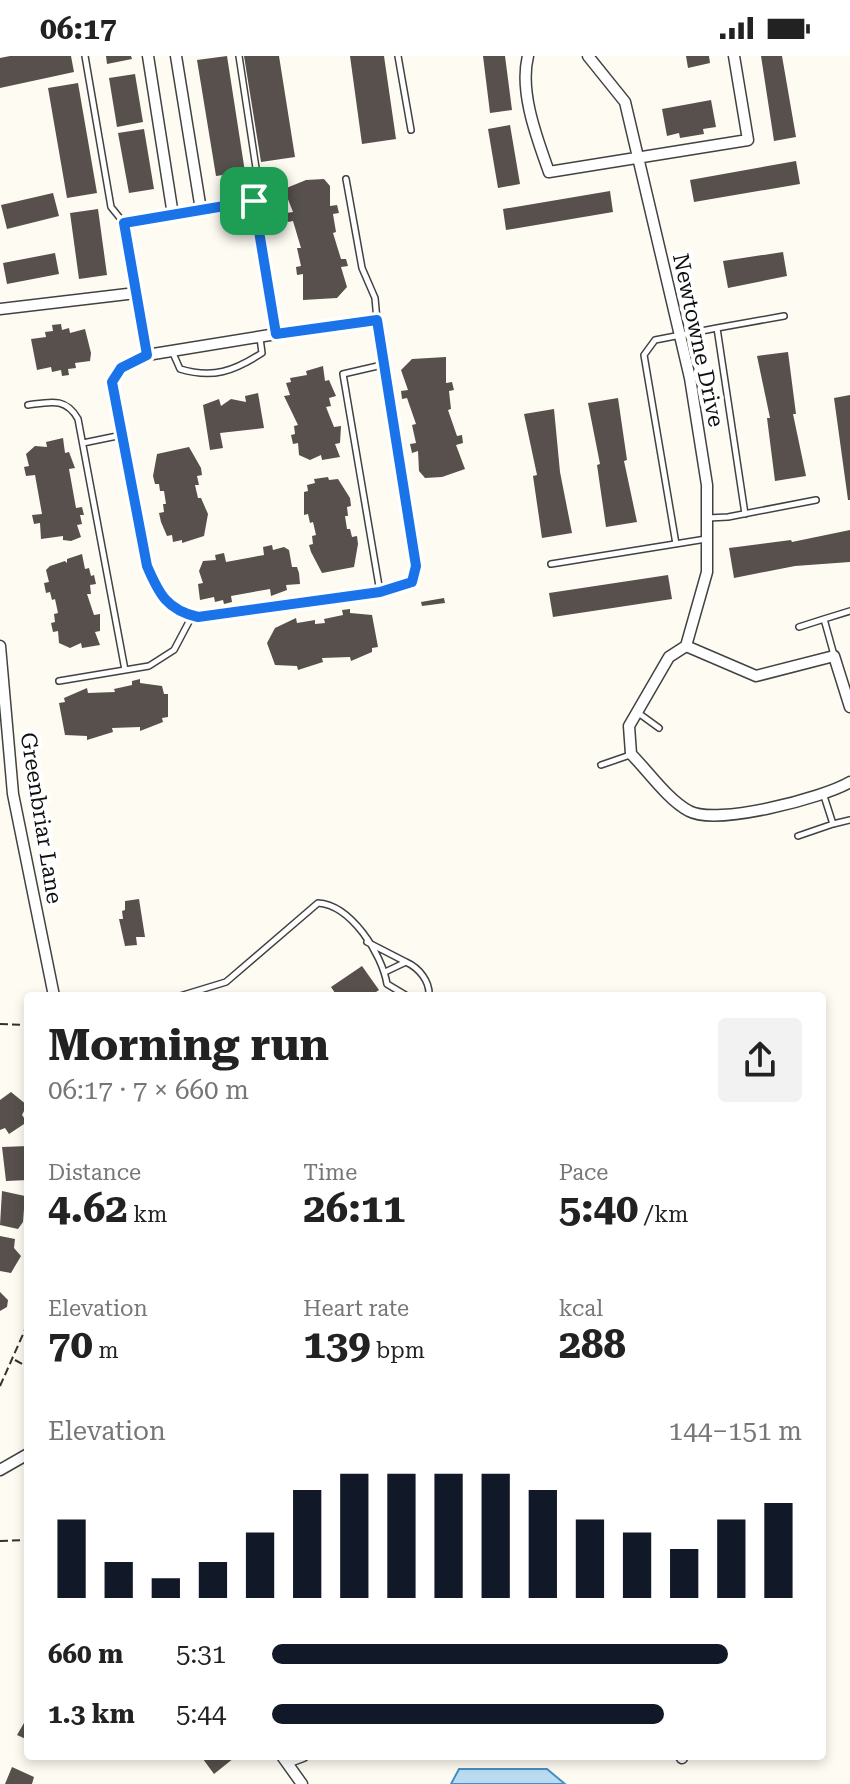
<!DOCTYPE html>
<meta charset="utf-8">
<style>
:root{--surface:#fff;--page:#f2f2f2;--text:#222;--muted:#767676;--accent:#111827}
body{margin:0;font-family:"Roboto Serif",serif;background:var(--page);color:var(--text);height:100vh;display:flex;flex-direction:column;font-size:30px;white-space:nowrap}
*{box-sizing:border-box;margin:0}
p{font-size:26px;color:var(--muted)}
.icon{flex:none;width:44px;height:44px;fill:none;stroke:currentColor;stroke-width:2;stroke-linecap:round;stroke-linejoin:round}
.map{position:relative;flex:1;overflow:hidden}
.sheet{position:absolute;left:24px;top:936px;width:802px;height:768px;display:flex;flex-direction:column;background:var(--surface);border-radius:8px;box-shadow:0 4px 12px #0003}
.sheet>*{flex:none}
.pin{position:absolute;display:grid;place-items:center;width:68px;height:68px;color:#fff;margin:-34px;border-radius:16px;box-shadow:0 4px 12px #0006}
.round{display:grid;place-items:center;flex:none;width:84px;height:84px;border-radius:8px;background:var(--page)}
.headline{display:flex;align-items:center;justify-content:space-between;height:136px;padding:0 24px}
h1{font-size:44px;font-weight:700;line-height:60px}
.figures{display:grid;grid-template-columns:repeat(3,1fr);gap:12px;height:136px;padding:8px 24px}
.figures div{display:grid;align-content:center}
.figures b{font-size:40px;font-weight:700}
.figures small{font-size:22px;font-weight:400}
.figures p{font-size:22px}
.chart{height:224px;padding:16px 24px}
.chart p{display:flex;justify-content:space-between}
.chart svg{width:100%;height:144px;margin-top:8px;stroke:var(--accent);stroke-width:6}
ul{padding:0 24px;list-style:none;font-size:26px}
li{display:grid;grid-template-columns:128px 96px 1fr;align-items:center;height:60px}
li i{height:20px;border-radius:10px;background:var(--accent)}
.status{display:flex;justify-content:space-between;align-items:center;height:56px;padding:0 40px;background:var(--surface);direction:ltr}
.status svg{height:22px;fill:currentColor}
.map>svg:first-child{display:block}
.water{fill:#badbf1;stroke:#478ec3;stroke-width:2}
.building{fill:#57504c}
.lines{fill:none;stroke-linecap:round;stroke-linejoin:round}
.lane-casing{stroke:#424242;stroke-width:8}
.street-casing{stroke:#424242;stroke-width:13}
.path{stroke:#313131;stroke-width:2;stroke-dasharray:8 4;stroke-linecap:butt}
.lane{stroke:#fff;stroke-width:5}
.street{stroke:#fff;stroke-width:10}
.route-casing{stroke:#fff;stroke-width:16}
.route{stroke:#1a73e8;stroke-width:10}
.labels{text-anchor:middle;stroke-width:8;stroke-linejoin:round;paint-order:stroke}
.street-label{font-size:22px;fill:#0f0f0f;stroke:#fff}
</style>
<div class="status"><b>06:17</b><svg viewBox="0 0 49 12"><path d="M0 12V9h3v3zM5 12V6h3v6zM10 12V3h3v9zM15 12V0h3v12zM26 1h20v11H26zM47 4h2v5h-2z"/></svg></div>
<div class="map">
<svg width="850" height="1728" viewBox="0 0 850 1728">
<rect width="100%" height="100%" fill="#fefcf2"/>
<!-- water -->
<path class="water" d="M459,1713H547L565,1728H451Z"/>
<!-- building -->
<path class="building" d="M10,0H71L74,16L0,32V2Z
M106,0H131L132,3L107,8Z
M227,0L245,116L216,120L197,4Z
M244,0H279L295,101L261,106Z
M350,0H384L396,83L362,88Z
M483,0H505L512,54L490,57Z
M686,0H709L710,7L688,12Z
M761,0H782L796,81L774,85Z
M135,18L143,66L117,71L109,22Z
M78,27L97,137L67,142L48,32Z
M711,44L716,71L703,73L704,78L680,82L679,77L667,80L662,53Z
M510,69L520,128L498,132L488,73Z
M144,73L154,133L129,137L118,77Z
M796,105L800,128L694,146L690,124Z
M324,123L330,130V150L337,149L339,157L333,158L336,176L333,177L341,203H346L348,210L341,211L347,231L337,242L303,244V218L297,219L296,211L301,210L297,192H301L293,165L288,166L286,157L293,156L284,133L306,124Z
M610,135L613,156L506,174L503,153Z
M53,137L59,160L7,173L1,149Z
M98,153L107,219L79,223L70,157Z
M783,196L787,220L728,232L723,205Z
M55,197L59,218L7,228L3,207Z
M61,268L62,274L69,272L70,277L85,273L91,297L90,305L75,307L76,312L68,313L69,319L62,320L61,314L52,316L51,311L37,314L31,283L46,281L45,276L53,275L52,269Z
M788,296L796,358H793L806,420L775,425L767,362H770L757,300Z
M446,301V327L452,326L454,334L449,335L451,353L448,354L457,380L462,379L463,387L456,389L465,413L442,421L425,422L419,415L418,395L412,397L410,388L416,387L412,369L416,368L407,342L402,343L401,335L408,334L401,314L412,303Z
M323,310L325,325L329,324L336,340L329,342L331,350L326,351L334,371L341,370L340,387L335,388L340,401L322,404L321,399L310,404L299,399L298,387L293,388L291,379L295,378L294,370L298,369L284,340L290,339L286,327L291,326L290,322L307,319L306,315Z
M258,337L264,372L220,377L223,392L210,394L203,349L219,343L221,350L231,343L246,346L245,340Z
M850,339V444H848L834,342Z
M618,342L627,404L624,405L637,466L606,471L597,409L600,408L588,347Z
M554,353L560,416L572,477L542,482L533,420L537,419L524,358Z
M63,382L65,397L69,396L75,412L69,413L76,452L82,451L84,459H80L82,468L77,469L81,481L71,485L63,484V480L41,483L40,467L34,468L32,459L42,458L35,419L26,420L24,411L29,410L26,398L35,390L47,391L46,386Z
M189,391L201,412L202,419L197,420L199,429H195L198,442H201L208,458L204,480L182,487V484L173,486L172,479L167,480L161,466L159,457L164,456L163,448H166L164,435H160L159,428H155L153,420L157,398Z
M328,421L329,424L338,423L350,442L351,450L347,451L348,460H345L347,473H350L352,481L357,480L358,488L354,511L322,517L311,496L309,489L313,488L312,480L316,479L313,466L310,467L308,458L304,459V436L308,435L307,429L315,427L314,423Z
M850,474V506L795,510L734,522L729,492L791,484L792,486Z
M272,489L273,494L284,491L289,494L292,511H297L299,517L300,528L286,529L287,534L271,540L270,533L231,540L232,546L224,548L223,544L215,546L214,541L200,544L198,528L203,527L199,515L203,505L216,504L215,499L224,497L226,506L264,499L263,491Z
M82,498L85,513L89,512L91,520L94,519L96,528L90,529L91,538H87L94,559L100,558V575L95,576L100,589L82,592L81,587L70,592L59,587L58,575L53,576L51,567L55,566L54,558L58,557L55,543L52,544L50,536L46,537L44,527L49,526L46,514L50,510L65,505L67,507V503Z
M668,519L672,543L553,561L549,537Z
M444,542L445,547L422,550L421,546Z
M350,553V557L372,559L378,591L372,592V596L351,605L350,601L322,602L323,606L298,614L297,610L275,609L267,587L275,572L296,562L297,567L315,564V568L325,567L324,563L343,559L342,554Z
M140,623V627L162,630L164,638H168V661L162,662L163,666L140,675V671L112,672L113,676L87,684V680L65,679L59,647L65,646L64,642L87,632L88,637L115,636L114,633L132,629V625Z
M139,843L145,881H136L137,889L125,890L119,863H123L122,855L125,854V845Z
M362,910L379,934L370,940H337L331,931Z
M11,1036L27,1049L22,1059L27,1066L9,1078L5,1072L0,1074V1044Z
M28,1090V1124L6,1125L2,1091Z
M2,1135L25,1140L23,1166L18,1173L0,1169Z
M0,1180L15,1183L14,1192L21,1200L11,1217L0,1215Z
M0,1236L8,1244L7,1251L0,1255Z
M28,1660V1684L17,1679Z
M206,1700H233L234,1702L214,1718L203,1703Z
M12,1711L34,1721L32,1728H5Z"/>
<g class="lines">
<defs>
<path id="lane" d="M85,0L111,151L124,167
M239,0L258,125L254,144
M398,0L411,74
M346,123L362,212L375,242L377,264
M172,295L180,313C213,323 234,315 262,297L260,282
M147,299L121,312L112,326L147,510C159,536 169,555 198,561L380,536L412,526L416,510L377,264L277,278
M28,349C50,346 66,341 78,363L125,614
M83,387L122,379
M745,458L717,272L784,260
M708,462L728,461L816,444
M676,488L644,299L655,284L717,272
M551,508L706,483
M380,536L343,318L382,309
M824,563L850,555
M799,571L824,563L834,599
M59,625L149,610L174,594L192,560
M637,656L659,672
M601,709L630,699
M833,768L850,764
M798,780L833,768L823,737
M367,886L406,906L385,916
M406,906C419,912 430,925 429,940
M180,940L226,926L318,847C351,849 382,898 387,928L407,940"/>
<path id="street" d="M148,0L173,159
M176,0L201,154
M528,0C519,36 537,82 549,116L748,84L734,0
M588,0L625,46L690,322L707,429V516L686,590L669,601L629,670L631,698C648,715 668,744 689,755C716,770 823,742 850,726
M254,145L276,278L147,299L124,167Z
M0,253L136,237
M0,590L13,738L54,940
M686,590L756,620L834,600L850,651
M0,1414L28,1398
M282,1700L302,1728
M681,1700L682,1702
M287,1706L303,1700"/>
</defs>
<!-- lane casing -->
<use href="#lane" class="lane-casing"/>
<!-- street casing -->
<use href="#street" class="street-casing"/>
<!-- path -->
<path class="path" d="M0,968L28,969
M15,1304L28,1311
M0,1330L28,1267
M0,1485L28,1484"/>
<!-- lane -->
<use href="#lane" class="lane"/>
<!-- street -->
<use href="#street" class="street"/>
</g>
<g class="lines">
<defs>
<path id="route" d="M254,145L276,278L377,264L416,510L412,526L380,536L198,561C167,554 159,538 147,510L112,326L121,312L147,299L124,167Z"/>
</defs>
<!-- route casing -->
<use href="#route" class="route-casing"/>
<!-- route -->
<use href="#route" class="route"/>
</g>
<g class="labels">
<!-- street labels -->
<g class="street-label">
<text transform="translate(699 284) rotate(78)" y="8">Newtowne Drive</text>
<text transform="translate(42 762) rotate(81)" y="8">Greenbriar Lane</text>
</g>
</g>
</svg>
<div class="pin" style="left:254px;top:145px;background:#1e9e55"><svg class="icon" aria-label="arrive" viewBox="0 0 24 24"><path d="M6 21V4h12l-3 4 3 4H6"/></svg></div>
<section class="sheet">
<div class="headline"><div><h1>Morning run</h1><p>06:17 · 7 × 660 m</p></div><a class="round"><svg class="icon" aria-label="share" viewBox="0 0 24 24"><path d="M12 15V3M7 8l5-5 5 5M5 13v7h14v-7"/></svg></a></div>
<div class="figures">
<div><p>Distance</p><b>4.62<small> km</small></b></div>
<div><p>Time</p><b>26:11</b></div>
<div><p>Pace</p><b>5:40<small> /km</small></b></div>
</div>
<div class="figures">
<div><p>Elevation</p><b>70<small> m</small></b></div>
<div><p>Heart rate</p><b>139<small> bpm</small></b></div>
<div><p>kcal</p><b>288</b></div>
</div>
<div class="chart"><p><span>Elevation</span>144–151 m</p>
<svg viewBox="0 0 160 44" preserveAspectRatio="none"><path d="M5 44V20M15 44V33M25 44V38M35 44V33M45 44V24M55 44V11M65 44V6M75 44V6M85 44V6M95 44V6M105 44V11M115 44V20M125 44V24M135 44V29M145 44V20M155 44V15"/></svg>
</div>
<ul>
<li><b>660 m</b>5:31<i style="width:86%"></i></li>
<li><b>1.3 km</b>5:44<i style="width:74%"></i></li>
</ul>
</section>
</div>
